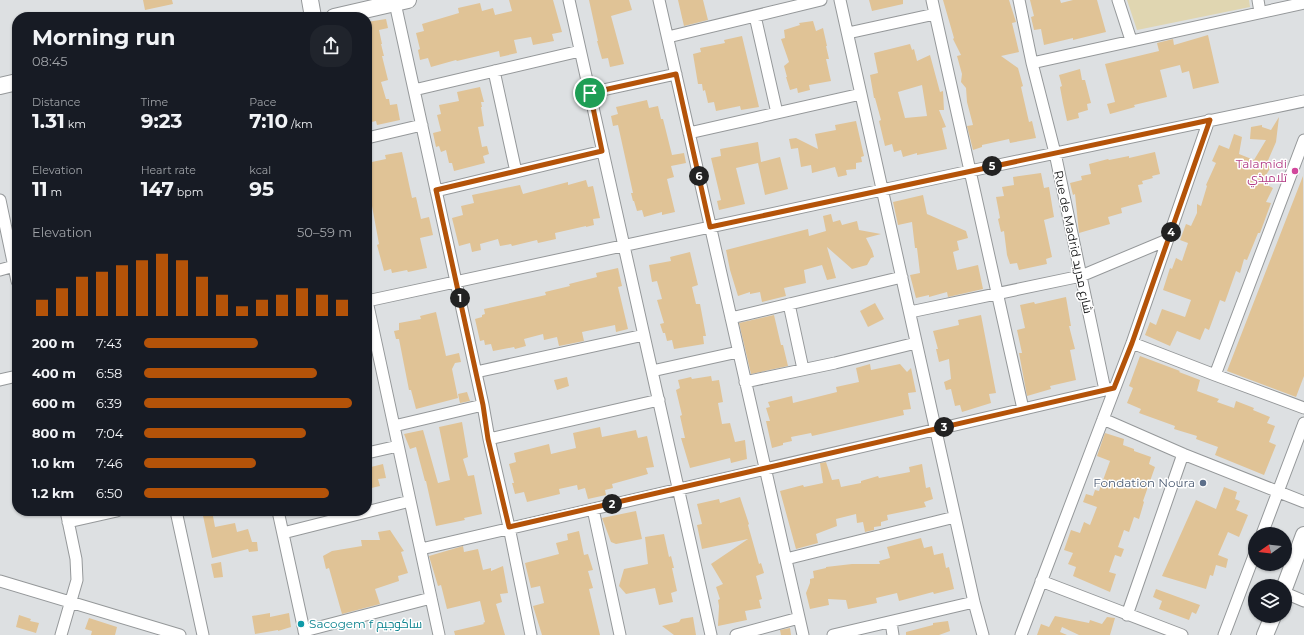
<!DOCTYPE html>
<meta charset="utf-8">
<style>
:root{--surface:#171b24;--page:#20242c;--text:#f1f3f6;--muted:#9ea1a6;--accent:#b45309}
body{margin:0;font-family:Montserrat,Cairo,sans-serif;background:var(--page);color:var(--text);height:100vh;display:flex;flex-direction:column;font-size:15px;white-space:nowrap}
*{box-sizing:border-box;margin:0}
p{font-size:13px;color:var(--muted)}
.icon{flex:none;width:22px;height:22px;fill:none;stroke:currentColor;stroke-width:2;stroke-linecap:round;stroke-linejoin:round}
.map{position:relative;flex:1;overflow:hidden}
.drawer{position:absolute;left:12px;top:12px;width:360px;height:504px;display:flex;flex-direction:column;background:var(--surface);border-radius:16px;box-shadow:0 1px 3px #0004}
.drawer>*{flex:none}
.needle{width:26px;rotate:256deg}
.controls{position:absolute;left:1248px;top:527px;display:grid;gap:8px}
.controls a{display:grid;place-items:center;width:44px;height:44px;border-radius:50%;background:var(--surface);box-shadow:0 1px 3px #0004;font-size:20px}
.pin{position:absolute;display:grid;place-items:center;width:34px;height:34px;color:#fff;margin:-17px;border:2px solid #fff;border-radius:50%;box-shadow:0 1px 4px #0007}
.km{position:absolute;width:20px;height:20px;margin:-10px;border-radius:50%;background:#222;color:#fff;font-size:11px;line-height:20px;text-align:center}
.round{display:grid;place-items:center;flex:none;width:42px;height:42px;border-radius:16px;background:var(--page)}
.overview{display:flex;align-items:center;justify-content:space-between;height:68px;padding:0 20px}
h1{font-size:22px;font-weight:700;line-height:30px}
.metrics{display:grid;grid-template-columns:repeat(3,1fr);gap:6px;height:68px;padding:4px 20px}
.metrics div{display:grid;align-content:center}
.metrics b{font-size:20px;font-weight:700}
.metrics small{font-size:11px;font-weight:400}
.metrics p{font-size:11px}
.chart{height:112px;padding:8px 20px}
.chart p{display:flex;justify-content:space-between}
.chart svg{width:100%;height:72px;margin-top:4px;stroke:var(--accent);stroke-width:6}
ul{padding:0 20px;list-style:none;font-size:13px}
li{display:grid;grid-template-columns:64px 48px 1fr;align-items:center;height:30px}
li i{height:10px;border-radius:5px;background:var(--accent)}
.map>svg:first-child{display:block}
.sand{fill:#e0d6b1}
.building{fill:#e0c396;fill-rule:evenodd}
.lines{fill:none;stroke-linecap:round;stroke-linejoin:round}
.street-casing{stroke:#95989a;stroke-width:13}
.secondary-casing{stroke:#95989a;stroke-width:18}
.street{stroke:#fff;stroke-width:11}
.secondary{stroke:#fff;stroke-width:16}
.route-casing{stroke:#fff;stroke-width:8}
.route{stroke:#b45309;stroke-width:5}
.hotel-dot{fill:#d1479c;stroke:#fff;stroke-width:1.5}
.service-dot{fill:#5c6f8a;stroke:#fff;stroke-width:1.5}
.culture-dot{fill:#0f9aa8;stroke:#fff;stroke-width:1.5}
.labels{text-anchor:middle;stroke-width:3;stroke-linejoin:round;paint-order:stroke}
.hotel-label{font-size:12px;fill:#b23c85;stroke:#fff;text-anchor:end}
.street-label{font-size:12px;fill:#151617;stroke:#fff}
.service-label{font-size:12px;fill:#4e5e75;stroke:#fff;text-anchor:end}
.culture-label{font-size:12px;fill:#0d838f;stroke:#fff;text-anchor:start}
</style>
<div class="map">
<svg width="1304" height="635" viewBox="0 0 1304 635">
<rect width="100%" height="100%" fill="#dde0e2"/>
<!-- sand -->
<path class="sand" d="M1127,0H1249L1250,7L1137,30Z"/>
<!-- building -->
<path class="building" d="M143,0H172L173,4L145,10Z
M509,0H553L562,32L552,34L554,41L533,45L531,37L514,40L517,53L500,57L499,51L457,61L456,60L431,67L428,58L420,60L418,50L420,49L416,33L424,31L422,24L459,13L458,8L480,3L482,11L493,8L495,15L512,11Z
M589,0H629L632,10L611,16L624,64L610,67L608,58L602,59L597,41H598Z
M678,0H703L708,20L684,26Z
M869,0H903V4L872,11Z
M943,0H1009L1016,22L1012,23L1019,52L1001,56L1018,68L1023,86L1021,87L1029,122L1032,121L1036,138L1010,143L1009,139L982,145V147L973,150L967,126L973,125L967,102L966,88L961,82L962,74L957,56L961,55L953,39L954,38Z
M1030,0H1060L1061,3L1073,0H1097L1106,32L1073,40V38L1044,45L1041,29L1034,30L1031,17L1034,16Z
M386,19L388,28L379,30L382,44H381L384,56H382L388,80L381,82L386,99H389L390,105L397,104L400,120L377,125L376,121L367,123V22Z
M813,21L816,31L823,28L827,46H826L829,59H826L831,81L809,85L810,90L798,93L797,88L790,90L786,77H787L784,66L789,62L781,39L785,38L784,30L800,25L799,23Z
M1208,35L1219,83L1193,89L1189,71L1182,73L1180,65L1160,70L1167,97L1134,105L1135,107L1110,114L1107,104L1115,102L1105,64L1159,51L1157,43L1173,39L1174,45Z
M742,36L759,107L741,110L740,106L716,111L714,102L708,103L705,90L703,91L702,84H698L693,54L701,52L700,48L725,43L724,40Z
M910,44L912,50L914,49L917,61L930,55L940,92L943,91L944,110H939L946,127L942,128L947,149L917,155V153L903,157L901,150L894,152L892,144L885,146L879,121L881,120L875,98H874L870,75L878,73L874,53ZM922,85L927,116L905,118L898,92Z
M1080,69L1082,80H1085L1091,103L1087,104L1088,110L1078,113L1079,118L1067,121L1063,103L1060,87L1062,86L1059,75Z
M480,87L484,102H481L482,107H481L484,126L478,127L482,147L487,146L489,154L483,156L485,163L454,171L452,163H449L446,150L441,152L439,146L436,147L433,133L441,131L437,115L441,114L439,105L459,101L457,92Z
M647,100L649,108L658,106L661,119H663L672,155L684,153L686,163L671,166L674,177L667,179L675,212L662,215V212L644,217L642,210L637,211L634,201H633L631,193H633L618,125L613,126L611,116L618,114L616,107Z
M1279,117L1276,142L1266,165L1271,167L1266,175L1270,177L1267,185L1273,188L1266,202L1271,203L1260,233H1258L1247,260L1244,259L1240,273L1236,271L1225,302L1220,300L1209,330L1205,328L1200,340L1177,331L1170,346L1145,335L1150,322L1156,325L1162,309L1185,317L1191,300L1163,290L1170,268L1172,269L1176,258L1182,261L1188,243L1180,240L1186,224L1191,226L1197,213V204L1201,206L1207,186L1206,185L1216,163L1212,161L1219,145L1229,149L1234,134L1242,137L1239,154L1254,160L1266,140L1250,139L1251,127L1262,125V127L1271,130Z
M856,121L864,156L861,157L862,162L856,163V169L846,170L847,175L838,177L835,167L812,173L811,165L801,167L798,148L791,149L789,139L796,138L818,149L815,134L836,130L835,125Z
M758,142L761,162L780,157L788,189L765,195L758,163L736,168L745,204L719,210L717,201L721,200L711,158L721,156L720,149Z
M402,152L412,198L416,197L421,219L429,217L433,235L420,238L427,268L408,272L407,270L392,273L391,269L384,271L377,245L379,244L372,206L367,207V163L386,159L385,155Z
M1155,152L1160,174L1152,176L1153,178L1142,181L1143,184L1138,185L1142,202L1121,208L1122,213L1108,217L1110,224L1079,233L1075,194L1073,195L1070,183L1082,180L1081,176L1091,174L1089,164L1108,159L1109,160L1129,156V158Z
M1041,173L1044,188L1049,187L1054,217L1044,220L1052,257L1046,259L1047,264L1019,270L1017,263L1010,264L1007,255L1004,231L1001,232L998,219L1000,218L996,197L1004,196L1002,187L1014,185L1013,177Z
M1303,176L1304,376L1296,397L1227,371Z
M586,180L588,187L593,186L600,218L593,219L594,225L586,227V226L555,233L556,239L538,243L537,240L512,246L511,244L500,246L498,239L480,244L481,250L472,252L470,243L459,246L452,218L463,215L461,206L474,203L472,195L520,185L523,194L568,182V185Z
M923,195L927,214L966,231L968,238L957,241L959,250L953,252L957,270L978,265L983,289L948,297L947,292L929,297V295L916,298L910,275L920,273L917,248H915L912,222L898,225L893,202Z
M831,214L833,222L840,220L842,225L857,221L859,230L881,234L866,238L872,250L874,257L871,258L867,265L852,269L827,247L836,278L827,280L822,265L804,270L806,283L784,288L786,296L762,302L760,292L750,294V292L738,296L730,270L726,250L808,229L809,236L826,231L823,216Z
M690,252L698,285L692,287L696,304H700L706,336H703L704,344L674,349L672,340L667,341L665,333H663L660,324L664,323L657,300L662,299L657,281L652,282L649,265L671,261L670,257Z
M618,268L622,286L618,287L628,329L616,332L615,325L582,332L584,341L559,346L557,337L544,340L543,334L524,339L526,346L515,349L514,347L493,351L491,344L485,345L484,340L480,341L475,319L482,317V315L485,314L484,309L546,295L545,292L570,286L569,284L597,277L596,273Z
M1066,297L1071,326H1069L1075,349L1070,350L1076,380L1050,386L1051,389L1027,396L1019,353H1022L1017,330L1025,328L1020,305L1034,302L1035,304Z
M875,303L884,319L868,327L860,311Z
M436,312L446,356L459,353L461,362L455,363L452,369L458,398L416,409L411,390H409L399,339H396L394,331L399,330V323L421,319L420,316Z
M774,315L781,345H783L788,366L751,374L739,323Z
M981,315L996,393L989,394L991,403L962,412L960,405L955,406L951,389L946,390L944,382L951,379L949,359L939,362L936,349H938L933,331L959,325L958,320Z
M1140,356L1180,371L1179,372L1200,380L1197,391L1219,399L1217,402L1234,408L1236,401L1254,408L1253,410L1270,417L1267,423L1275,426L1269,442L1276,445L1264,475L1215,455L1218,447L1196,439L1197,436L1174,429L1175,426L1139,413L1141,409L1127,403L1133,388L1129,386Z
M870,364L871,370L900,364L907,372L911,368L916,392L908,393L911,409L903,410L904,415L812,436L811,433L791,437L792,441L783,443V445L772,448L766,421H770L766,408L770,407L768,402L792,396L793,403L837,392L836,387L859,382L856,368Z
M711,376L712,381L719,380L723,402L718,403L722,424L730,423L735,442L745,440L747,459L731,463L730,458L690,468L681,438H685L680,416L682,415L676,390L680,388L678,380L691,377L692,379Z
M567,377L569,386L557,390L554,380Z
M467,392L470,401L460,403L458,394Z
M462,422L468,457L463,459L468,476L474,475L482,514L464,518L465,520L436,526L426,481H425L416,447L410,449L404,434L423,430L438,483L450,480L439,427Z
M600,427L602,437L636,430L638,438L647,436L654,467L646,468L648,474L612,484L613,488L605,490L606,495L588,499L585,488L578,490L577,485L559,489L560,494L527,502L524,492L515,494L512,483H514L509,464L516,462L514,453L549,444L551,454L576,448L573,433Z
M1105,433L1124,439L1123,445L1134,449V451L1151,457L1149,464L1155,467L1143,501L1144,502L1139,519L1134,517L1129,532L1124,530L1118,547L1124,549L1121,557L1115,555L1109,572L1116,574L1110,592L1073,576L1076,567L1068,564L1073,553L1064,550L1071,530L1080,533L1084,522L1090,525L1097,507L1083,502L1086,494L1093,496L1095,490L1099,491L1110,461L1097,456Z
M826,462L832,480L839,479L841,487L861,483V481L878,476L879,478L910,472L909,467L922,464L926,488L930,487L933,499L924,502L926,507L887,515L888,520L881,522V526L874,527V530L865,532L863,522L857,523L856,514L836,519L837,526L816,534L818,543L796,549L780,491L803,485L804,487L823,483L820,463Z
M383,464L386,478L378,479L380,486L367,489V468Z
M1224,487L1237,492L1235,499L1240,501L1236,510L1248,515L1239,537L1228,532L1218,555L1228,559L1226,568L1216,565L1213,576L1210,575L1206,589L1162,576L1196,500L1216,509Z
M740,497L749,524L748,525L759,564L761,563L764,573L756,576L762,599L759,600L761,608L745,611L747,620L718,626L719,606L718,600L720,599L716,587L723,584L711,564L748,539L702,549L697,525L702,524L697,504L719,499L720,503Z
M202,511H212L215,527L235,523L237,532L248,529L252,542H257L258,551L249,552L248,549L212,558Z
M636,511L642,539L616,544L611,542L602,518Z
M390,530L404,551L401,552L408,573L398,576L399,581L375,589L380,604L342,614L329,568L326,569L323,556L332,551L362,546L361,540H380L378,532Z
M579,531L584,555L588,554L593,570L588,571L593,588L589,589L600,635H542L533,606L544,603L540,586L531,588L525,563L559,554L556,543L568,540L567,534Z
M664,534L669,557L671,556L674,568H672L677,591L671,593L673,602L659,605L655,588L626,594L619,586L624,569L648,564L645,537Z
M921,538L924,548L932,546L934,555L943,553L946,568L949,567L954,589L934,594L933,592L899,601L897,593L876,598L877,603L848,609L846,600L828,599L829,605L810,609L806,593L810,583V579L814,578L813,571L826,568V567L852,564H880L879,561L890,558L887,547Z
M463,546L464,552L478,549L483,570L491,568V571L503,566L508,593L500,594L502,602L496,604L505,635H455L454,631L484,624L483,623L485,622L480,601L447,609L441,585L438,586L429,556Z
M221,562L223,577L214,578L211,564Z
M1156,589L1200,605L1196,614L1192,612L1189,620L1159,609L1162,601L1153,597Z
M270,613V617L289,613L291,627L278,631V630L255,634L252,616Z
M19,615L31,619L30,621L39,623L36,633L16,627Z
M1055,616L1089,623L1090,620L1102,624L1107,617L1115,618L1110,635H1079L1062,627L1060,632L1067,635H1037L1041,624L1049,627Z
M693,617L696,635H674L662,626L679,622L681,619Z
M89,618L117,627L115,635H91L92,631L85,629Z
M948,621L950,631L939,635H906V632L933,625V623Z
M790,628L791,635H781L780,630Z"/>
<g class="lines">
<defs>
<path id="street" d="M569,0L711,635
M659,0L803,635
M840,0L974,602L983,635
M932,0L1023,409
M1019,0L1032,63L1055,153L1105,390
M1118,0L1131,40
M1258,0L1260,12
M395,3L483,405L489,439L509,527L531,635
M755,16L777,113
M848,33L935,14
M668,37L821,0
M1032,63L1304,3
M494,71L516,172
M414,90L580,51
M589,93L676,74
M689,133L861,94
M367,138L422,125
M436,191L603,151
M0,200L17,281
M0,270L14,266
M367,301L970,171L1304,101
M367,301L439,635
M789,304L803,369
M910,312L1081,276L1167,240
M731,318L902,277
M1132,343L1215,375L1304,408
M652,371L738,352
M476,372L644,335
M1215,375L1304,140
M0,380L17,376
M745,382L835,363L916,343
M1103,419L1183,454L1304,502
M394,426L483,405
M489,439L659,400
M367,453L398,446
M593,509L620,635
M176,511L203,635
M278,511L305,635
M68,522L117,511
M283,533L410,501
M1262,534L1304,423
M421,549L1114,388
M786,559L955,517
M0,581L180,635
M1041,581L1182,635
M1285,593L1304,601
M1127,615L1183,454
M891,622L893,635
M304,631L431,598
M61,635L77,580L76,559L66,511
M736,635L799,618
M833,635L974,602
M1021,635L1132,343L1209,120
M1224,635L1255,553"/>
<path id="secondary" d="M310,0L313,17
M334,17L408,0
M0,86L17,82
M1285,586L1304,535
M1265,635L1273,616"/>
</defs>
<!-- street casing -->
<use href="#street" class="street-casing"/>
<!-- secondary casing -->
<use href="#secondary" class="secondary-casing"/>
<!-- street -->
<use href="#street" class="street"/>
<!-- secondary -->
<use href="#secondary" class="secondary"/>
</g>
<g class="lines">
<defs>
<path id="route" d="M676,74L710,227L1210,120L1132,343L1114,388L509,527L488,439L483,405L436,190L602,151L590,93Z"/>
</defs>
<!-- route casing -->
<use href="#route" class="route-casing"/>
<!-- route -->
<use href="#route" class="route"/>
</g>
<!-- markers -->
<circle class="hotel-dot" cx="1295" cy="171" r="4"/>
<circle class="service-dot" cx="1203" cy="483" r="4"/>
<circle class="culture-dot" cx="301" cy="624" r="4"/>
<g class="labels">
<!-- hotel labels -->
<g class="hotel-label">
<text x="1287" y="168">Talamidi<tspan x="1287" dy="14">تلاميذي</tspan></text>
</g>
<!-- street labels -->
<g class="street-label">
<text transform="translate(1073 242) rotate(78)" y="4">Rue de Madrid شارع مدريد</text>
</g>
<!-- service labels -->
<g class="service-label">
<text x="1195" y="487">Fondation Noura</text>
</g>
<!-- culture labels -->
<g class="culture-label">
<text x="309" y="628">Sacogem f ساكوجيم</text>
</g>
</g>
</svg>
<div class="controls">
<a><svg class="needle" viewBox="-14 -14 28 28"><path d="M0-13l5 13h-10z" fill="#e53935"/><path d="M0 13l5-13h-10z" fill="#9ea1a6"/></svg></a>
<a><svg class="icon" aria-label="layers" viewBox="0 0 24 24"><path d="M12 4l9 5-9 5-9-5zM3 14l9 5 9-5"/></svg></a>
</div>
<div class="pin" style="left:590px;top:93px;background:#1e9e55"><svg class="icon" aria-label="arrive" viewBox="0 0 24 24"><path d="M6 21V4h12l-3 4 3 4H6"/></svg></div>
<b class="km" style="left:460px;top:298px">1</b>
<b class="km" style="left:612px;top:504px">2</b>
<b class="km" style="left:944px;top:427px">3</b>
<b class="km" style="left:1171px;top:232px">4</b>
<b class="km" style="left:992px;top:166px">5</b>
<b class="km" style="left:699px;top:176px">6</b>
<section class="drawer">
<div class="overview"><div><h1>Morning run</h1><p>08:45</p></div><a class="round"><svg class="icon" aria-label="share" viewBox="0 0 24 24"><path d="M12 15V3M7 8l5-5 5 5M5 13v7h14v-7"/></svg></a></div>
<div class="metrics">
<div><p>Distance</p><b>1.31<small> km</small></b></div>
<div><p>Time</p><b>9:23</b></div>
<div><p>Pace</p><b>7:10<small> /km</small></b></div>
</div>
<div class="metrics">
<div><p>Elevation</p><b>11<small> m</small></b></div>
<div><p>Heart rate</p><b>147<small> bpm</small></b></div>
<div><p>kcal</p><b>95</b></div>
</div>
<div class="chart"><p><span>Elevation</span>50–59 m</p>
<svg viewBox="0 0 160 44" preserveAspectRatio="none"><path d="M5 44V34M15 44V27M25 44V20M35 44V17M45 44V13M55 44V10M65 44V6M75 44V10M85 44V20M95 44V31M105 44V38M115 44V34M125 44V31M135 44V27M145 44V31M155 44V34"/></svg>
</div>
<ul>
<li><b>200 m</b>7:43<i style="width:55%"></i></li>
<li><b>400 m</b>6:58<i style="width:83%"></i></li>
<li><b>600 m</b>6:39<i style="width:100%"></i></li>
<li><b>800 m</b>7:04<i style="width:78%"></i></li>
<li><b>1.0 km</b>7:46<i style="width:54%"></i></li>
<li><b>1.2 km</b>6:50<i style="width:89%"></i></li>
</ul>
</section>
</div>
